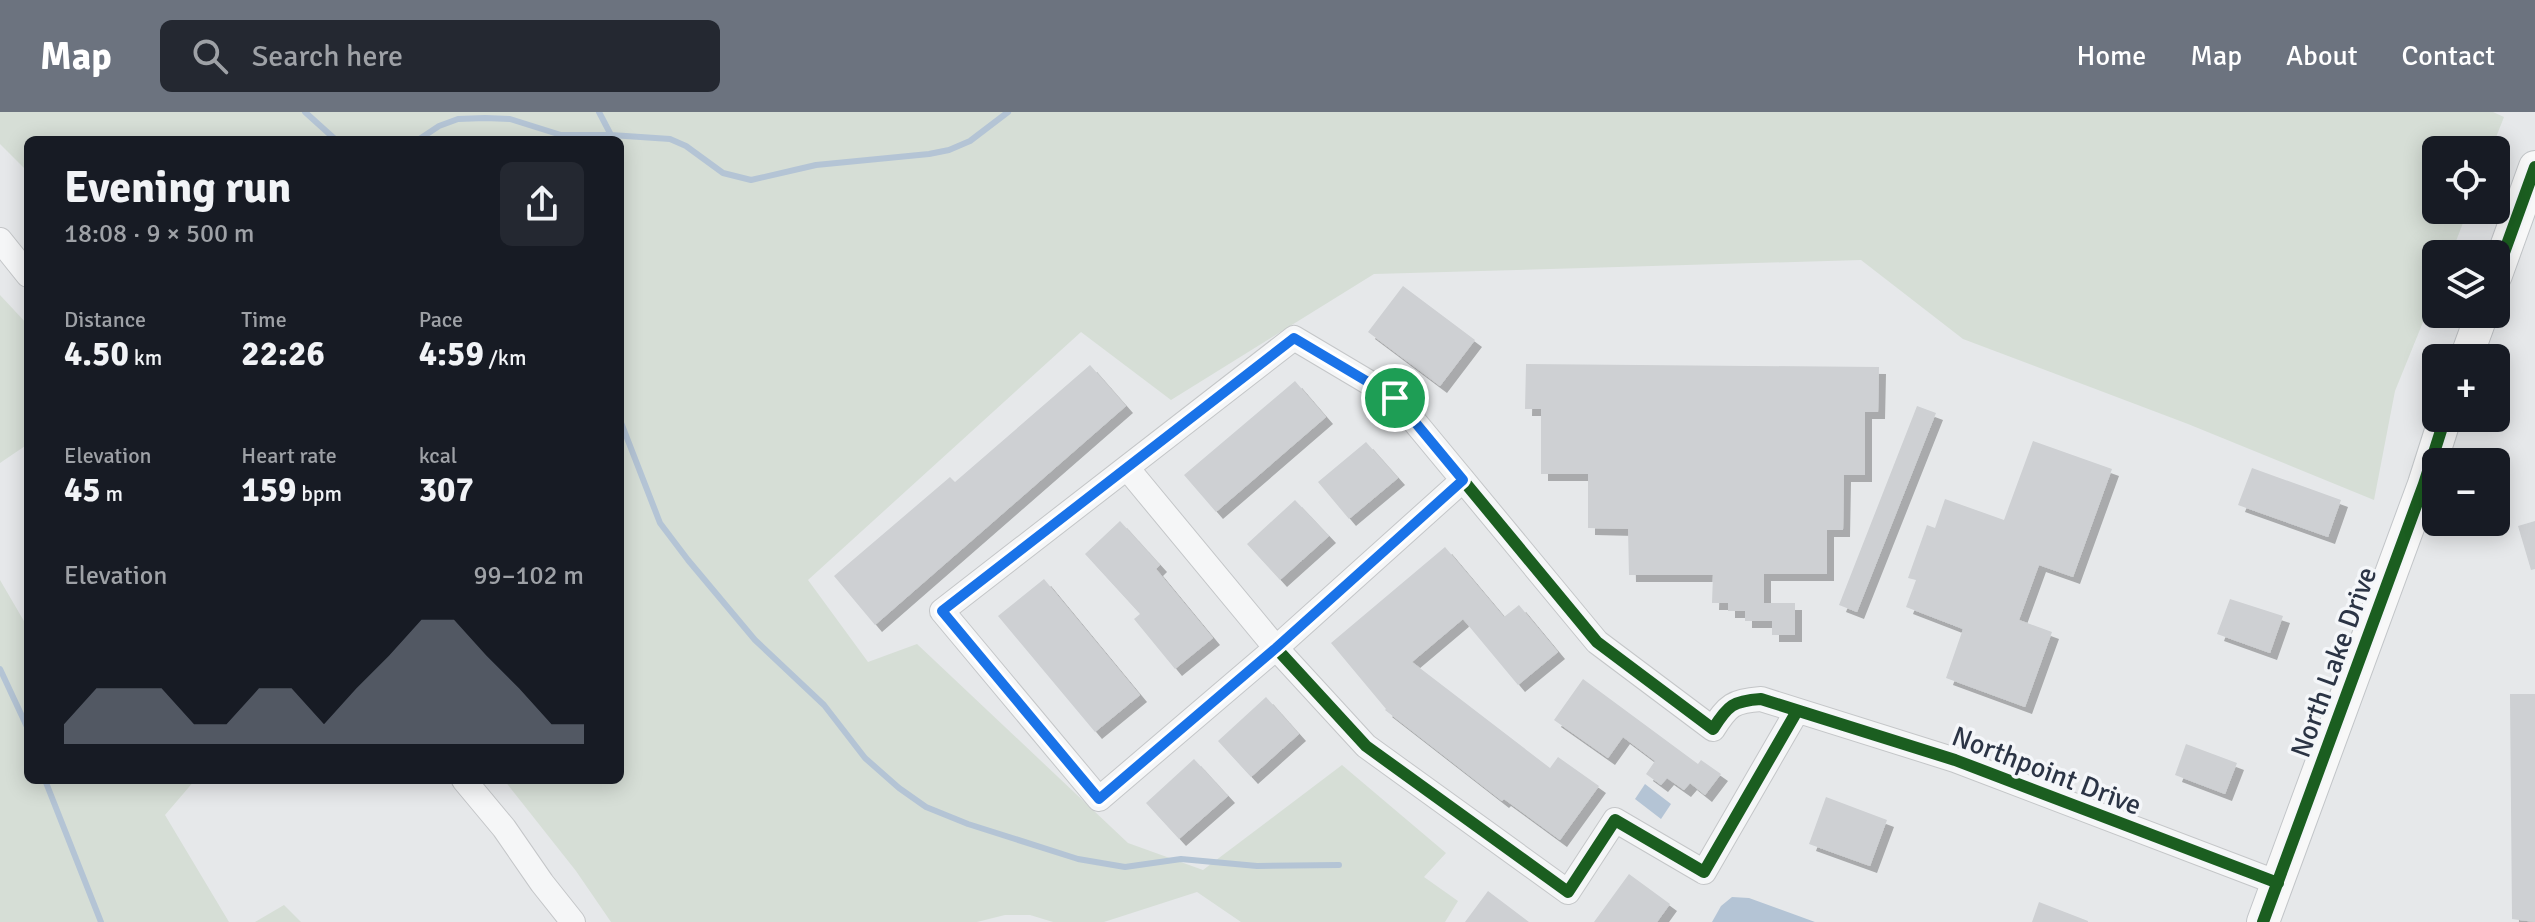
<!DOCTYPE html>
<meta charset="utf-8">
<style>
:root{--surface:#171b24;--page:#242831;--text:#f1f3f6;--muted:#9ea1a6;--accent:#6c737f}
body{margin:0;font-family:Signika,sans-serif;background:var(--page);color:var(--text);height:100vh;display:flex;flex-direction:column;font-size:30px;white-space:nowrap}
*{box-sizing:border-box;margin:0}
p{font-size:26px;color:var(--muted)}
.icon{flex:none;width:44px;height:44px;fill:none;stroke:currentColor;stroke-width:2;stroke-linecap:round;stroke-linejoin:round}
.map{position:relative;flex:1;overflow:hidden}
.panel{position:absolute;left:24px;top:24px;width:600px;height:648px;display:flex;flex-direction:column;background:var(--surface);border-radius:12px;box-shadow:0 4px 20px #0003}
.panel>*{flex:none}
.fabs{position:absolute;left:2422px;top:24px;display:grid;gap:16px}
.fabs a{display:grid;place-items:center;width:88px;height:88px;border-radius:12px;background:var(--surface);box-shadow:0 4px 20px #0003;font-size:40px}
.pin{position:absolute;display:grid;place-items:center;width:68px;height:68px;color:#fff;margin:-34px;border:4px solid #fff;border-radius:50%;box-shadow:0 2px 8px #0007}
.round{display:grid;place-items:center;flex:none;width:84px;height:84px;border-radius:12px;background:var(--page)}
.headline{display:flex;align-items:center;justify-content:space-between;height:136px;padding:0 40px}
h1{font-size:44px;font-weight:700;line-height:60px}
.figures{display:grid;grid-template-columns:repeat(3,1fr);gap:12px;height:136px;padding:8px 40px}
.figures div{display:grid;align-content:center}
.figures b{font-size:34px;font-weight:700}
.figures small{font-size:22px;font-weight:400}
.figures p{font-size:22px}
.chart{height:224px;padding:16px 40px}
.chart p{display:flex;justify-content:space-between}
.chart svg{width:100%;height:144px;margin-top:8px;fill:var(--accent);opacity:.7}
header{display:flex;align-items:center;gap:48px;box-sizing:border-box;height:112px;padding:0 40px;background:var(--accent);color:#fff}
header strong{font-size:38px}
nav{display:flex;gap:44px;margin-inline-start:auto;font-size:28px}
.search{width:560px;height:72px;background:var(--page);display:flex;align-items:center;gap:20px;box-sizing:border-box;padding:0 28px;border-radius:12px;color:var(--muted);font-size:30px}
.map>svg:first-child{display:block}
.green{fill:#d6ded6}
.water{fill:#b4c4d5}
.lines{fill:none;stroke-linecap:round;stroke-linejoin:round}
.stream{stroke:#b4c4d5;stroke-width:6}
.building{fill:#ced0d3;filter:url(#shadow)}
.minor-casing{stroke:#c4c6c8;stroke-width:26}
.major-casing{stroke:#c2c5c8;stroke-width:34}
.minor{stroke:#f5f6f7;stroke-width:24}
.major{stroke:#f8f8f8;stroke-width:32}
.cycleway-casing{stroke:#f4f6f9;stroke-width:17}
.cycleway{stroke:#1b5e20;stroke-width:12}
.route-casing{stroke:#fff;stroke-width:16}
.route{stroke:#1a73e8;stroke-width:10}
.labels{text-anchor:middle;stroke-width:7;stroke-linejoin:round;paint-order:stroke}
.street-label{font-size:28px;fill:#2b3445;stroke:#f4f6f9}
</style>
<header>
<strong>Map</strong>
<div class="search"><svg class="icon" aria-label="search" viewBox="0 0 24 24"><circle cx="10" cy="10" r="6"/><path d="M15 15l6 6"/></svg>Search here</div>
<nav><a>Home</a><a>Map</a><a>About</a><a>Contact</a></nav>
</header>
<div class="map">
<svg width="2535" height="810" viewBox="0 0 2535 810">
<defs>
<filter id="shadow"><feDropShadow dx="7" dy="7" stdDeviation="0" flood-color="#0004"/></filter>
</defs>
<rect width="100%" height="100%" fill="#e6e8ea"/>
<!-- green -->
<path class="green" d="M0,0H2493L2504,5L2491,38H2436V98H2468L2451,142H2436V178L2395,279L2374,388L2188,312L1963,227L1861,148L1374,162L1171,288L1081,220L808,468L868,550L917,532L1128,731L1203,758L1342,653L1446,741L1424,765L1458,789L1445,810H1241L1197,780L1104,810H1053L1030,803H1005L977,810H611L576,759L504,668H620V28H28V60L0,32Z
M0,183L28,213V332L0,351Z
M0,468L28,516V668H195L165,703L229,810H0Z
M284,793L301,810H255Z"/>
<!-- water -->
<path class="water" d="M1645,672L1671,692L1661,707L1635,687Z
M1732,785L1749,786L1815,810H1712L1721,794Z"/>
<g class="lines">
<!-- stream -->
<path class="stream" d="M305,0L336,28
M599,0L611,23L610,28
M418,28L439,14L458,7L485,6L510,7L561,23H611L670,27L686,34L723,61L751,68L816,53L929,42L949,38L970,29L1008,0
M620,308L660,411L688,448L755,528L824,593L865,646L899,676L926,695L968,712L1078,747L1125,755L1181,747L1257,754L1339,753
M0,557L28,617
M45,668L101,810"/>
</g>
<!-- building -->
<path class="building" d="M1403,174L1475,228L1440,274L1368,220Z
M1526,252L1879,255L1878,300H1865V363H1844L1843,418H1827V462H1764V491H1795V523H1772V509H1745V499H1728V491H1712L1713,463H1629L1628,417L1588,416V362H1541V297H1525Z
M1090,253L1126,294L875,513L834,464L950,365L955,370Z
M1295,269L1326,305L1216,400L1184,363Z
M1917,294L1936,301L1857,500L1839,493Z
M2033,329L2112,357L2073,465L2039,453L2019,508L2052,520L2025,595L1946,566L1963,517L1906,495L1916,468L1908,466L1927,413L1935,416L1945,387L2004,408Z
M1366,330L1398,366L1349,407L1318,370Z
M2252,356L2341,388L2328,425L2238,393Z
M1295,388L1329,424L1280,468L1247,432Z
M1120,409L1160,453L1156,457L1213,526L1175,557L1134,507L1140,502L1085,442Z
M2535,409V457L2531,458L2518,414Z
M1445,435L1504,505L1519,493L1558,540L1518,573L1463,507L1412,550L1550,656L1558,645L1599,674L1560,728L1504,687L1502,689L1385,598L1386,597L1331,531Z
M1044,467L1140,583L1095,620L998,504Z
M2230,487L2283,504L2270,541L2217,522Z
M1583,567L1698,652L1701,648L1721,662L1705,683L1690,671L1684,678L1667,666L1661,673L1646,662L1655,649L1623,625L1608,646L1554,608Z
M2510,582H2535V810L2512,807Z
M1266,585L1299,622L1251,665L1218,629Z
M2186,632L2237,651L2225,682L2175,663Z
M1194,647L1228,684L1179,727L1146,691Z
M1826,685L1887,708L1870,754L1809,732Z
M1629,762L1670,792L1657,810H1594Z
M1488,779L1529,810H1465Z
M2039,790L2088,809V810H2032Z"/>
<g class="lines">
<defs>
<path id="minor" d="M0,128L28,163
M1127,356L1276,536L1463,368
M1797,599L1704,760L1615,708L1568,780L1366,634L1276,536L1099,687L942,499L1294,226L1395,286L1597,530L1713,617C1728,593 1733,589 1761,587L1955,648L2278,771
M464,668L504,716L542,771L573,810"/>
<path id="major" d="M2496,163L2535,55
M2466,246L2482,202
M2263,810L2424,372L2445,306"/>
</defs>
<!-- minor casing -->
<use href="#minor" class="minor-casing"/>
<!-- major casing -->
<use href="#major" class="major-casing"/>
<!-- minor -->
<use href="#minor" class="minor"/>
<!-- major -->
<use href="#major" class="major"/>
<defs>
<path id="cycleway" d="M2496,163L2535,55
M1797,599L1704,760L1615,708L1568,780L1366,634L1276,536L1099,687L942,499L1294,226L1395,286L1597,530L1713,617C1728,593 1733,589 1761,587L1955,648L2278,771
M2263,810L2424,372L2445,306"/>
</defs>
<!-- cycleway casing -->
<use href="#cycleway" class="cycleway-casing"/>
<!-- cycleway -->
<use href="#cycleway" class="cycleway"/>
</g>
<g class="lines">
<defs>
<path id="route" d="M1294,226L1395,286L1463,368L1276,536L1099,687L942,499Z"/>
</defs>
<!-- route casing -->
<use href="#route" class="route-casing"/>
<!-- route -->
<use href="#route" class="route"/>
</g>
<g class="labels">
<!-- street labels -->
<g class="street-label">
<text transform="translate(2333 550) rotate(-70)" y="10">North Lake Drive</text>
<text transform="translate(2047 658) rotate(21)" y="10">Northpoint Drive</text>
</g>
</g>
</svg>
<div class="fabs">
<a><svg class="icon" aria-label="locate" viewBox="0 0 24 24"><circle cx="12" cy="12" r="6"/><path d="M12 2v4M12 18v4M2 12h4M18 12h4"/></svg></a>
<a><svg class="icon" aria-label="layers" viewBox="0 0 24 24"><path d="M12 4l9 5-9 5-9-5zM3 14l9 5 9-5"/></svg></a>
<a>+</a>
<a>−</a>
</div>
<div class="pin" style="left:1395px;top:286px;background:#1e9e55"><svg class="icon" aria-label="arrive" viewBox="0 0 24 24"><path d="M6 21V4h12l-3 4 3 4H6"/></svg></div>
<section class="panel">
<div class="headline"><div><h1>Evening run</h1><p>18:08 · 9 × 500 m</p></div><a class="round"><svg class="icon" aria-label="share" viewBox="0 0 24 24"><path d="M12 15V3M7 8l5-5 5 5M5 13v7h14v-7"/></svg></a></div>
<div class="figures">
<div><p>Distance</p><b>4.50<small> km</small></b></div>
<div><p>Time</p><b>22:26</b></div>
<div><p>Pace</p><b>4:59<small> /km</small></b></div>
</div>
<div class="figures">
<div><p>Elevation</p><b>45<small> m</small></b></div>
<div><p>Heart rate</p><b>159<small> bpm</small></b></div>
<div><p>kcal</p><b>307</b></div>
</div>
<div class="chart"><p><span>Elevation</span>99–102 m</p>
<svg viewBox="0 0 160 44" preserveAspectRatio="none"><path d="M0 44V38L10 27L20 27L30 27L40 38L50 38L60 27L70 27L80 38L90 27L100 17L110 6L120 6L130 17L140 27L150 38L160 38V44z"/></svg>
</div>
</section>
</div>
